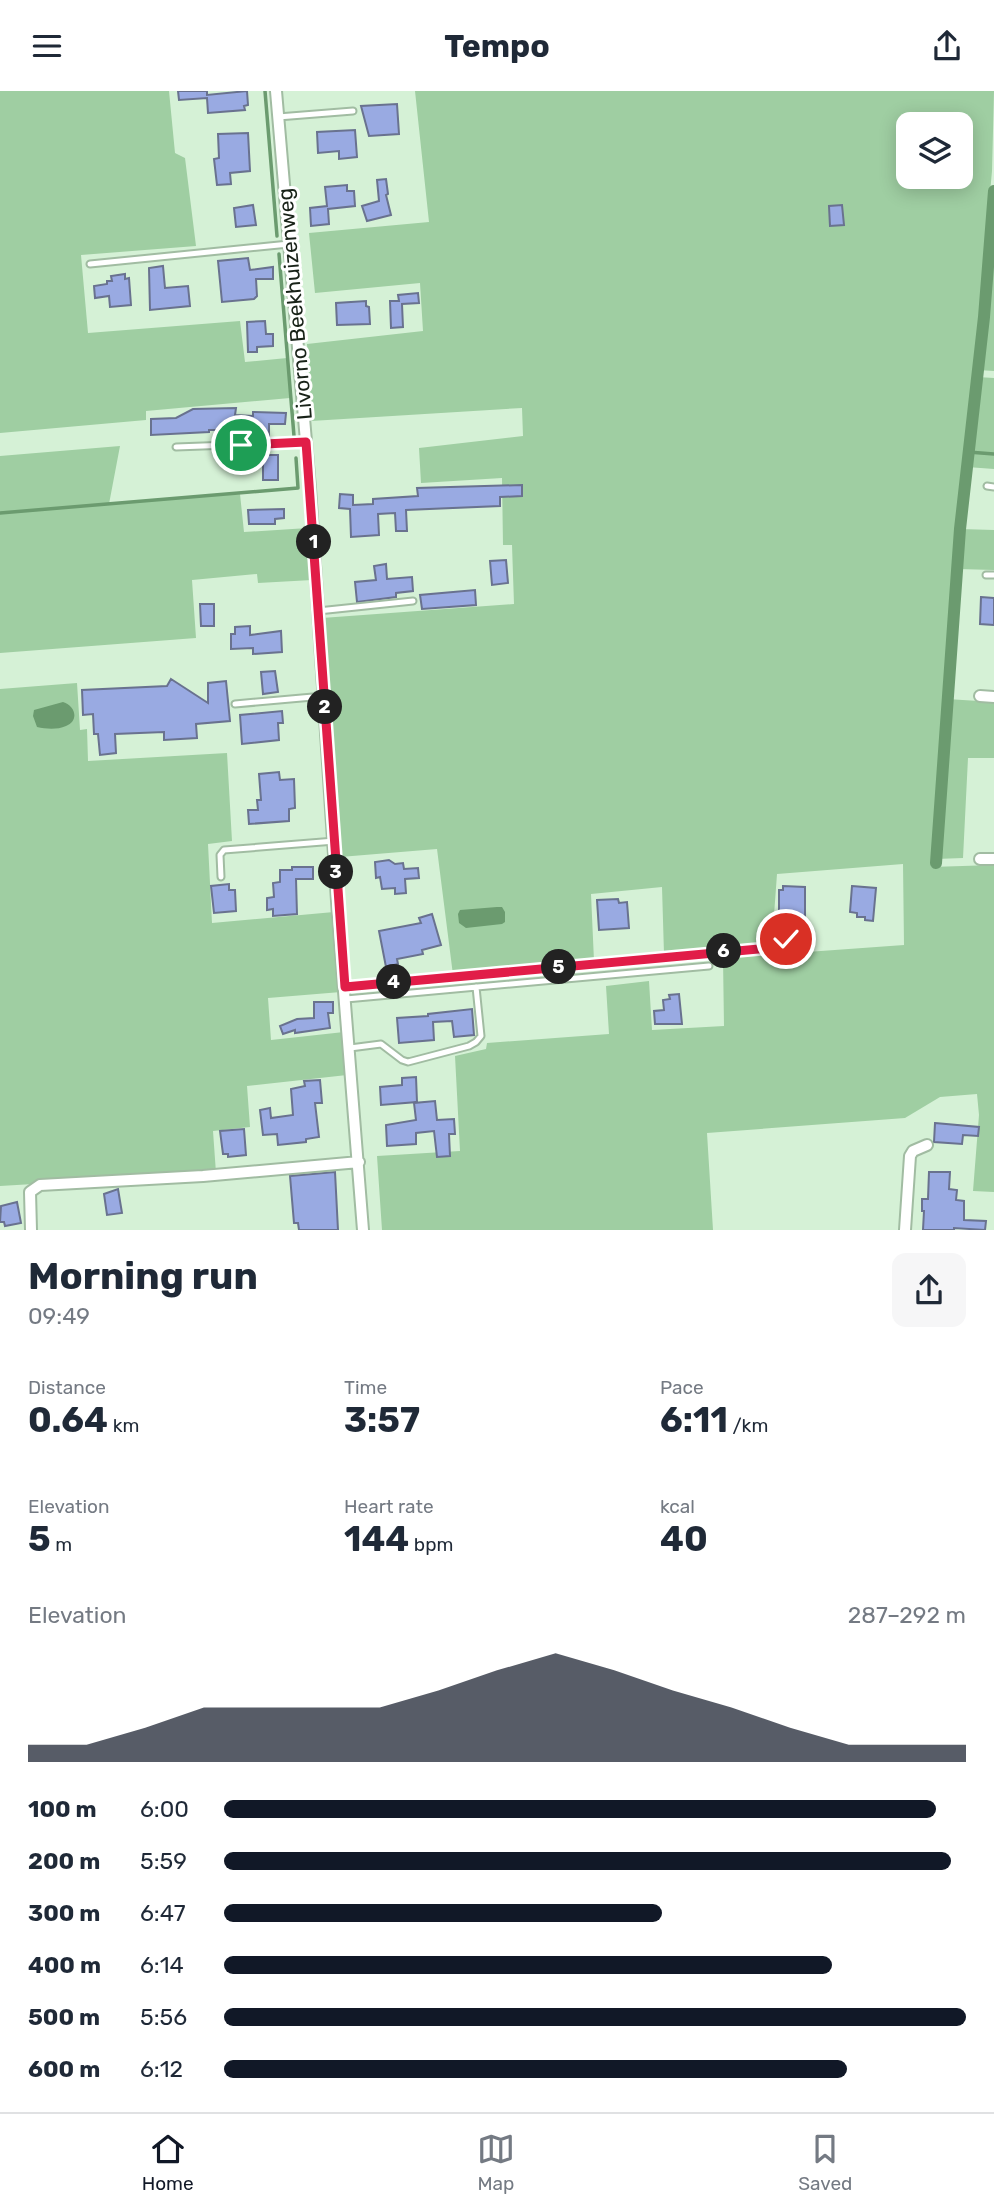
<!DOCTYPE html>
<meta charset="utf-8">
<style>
:root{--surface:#fff;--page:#f6f6f7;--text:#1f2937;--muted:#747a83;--line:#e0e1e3;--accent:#111827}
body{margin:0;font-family:Rubik,sans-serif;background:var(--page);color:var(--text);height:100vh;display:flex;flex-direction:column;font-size:26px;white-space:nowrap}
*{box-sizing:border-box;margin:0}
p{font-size:23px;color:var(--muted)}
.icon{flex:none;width:38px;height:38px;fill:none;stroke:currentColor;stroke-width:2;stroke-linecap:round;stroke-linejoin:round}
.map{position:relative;height:1139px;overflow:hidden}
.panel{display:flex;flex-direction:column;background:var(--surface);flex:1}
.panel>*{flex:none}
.controls{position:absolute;left:896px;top:21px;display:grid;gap:14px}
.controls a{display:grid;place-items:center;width:77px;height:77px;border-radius:14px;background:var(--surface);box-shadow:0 4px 18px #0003;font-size:35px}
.pin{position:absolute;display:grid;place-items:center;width:60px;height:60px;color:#fff;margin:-30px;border:4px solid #fff;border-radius:50%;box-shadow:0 2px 7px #0007}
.km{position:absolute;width:35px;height:35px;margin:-18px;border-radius:50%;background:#222;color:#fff;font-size:19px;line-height:35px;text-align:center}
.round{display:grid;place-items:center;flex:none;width:74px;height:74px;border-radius:14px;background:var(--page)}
.head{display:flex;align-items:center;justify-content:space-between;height:119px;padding:0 28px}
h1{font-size:38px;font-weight:700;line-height:52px}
.figures{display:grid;grid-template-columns:repeat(3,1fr);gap:10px;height:119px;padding:7px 28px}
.figures div{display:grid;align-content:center}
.figures b{font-size:35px;font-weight:700}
.figures small{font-size:19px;font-weight:400}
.figures p{font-size:19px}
.chart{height:196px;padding:14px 28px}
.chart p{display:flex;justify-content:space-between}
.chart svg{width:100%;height:126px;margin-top:7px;fill:var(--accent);opacity:.7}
ul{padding:0 28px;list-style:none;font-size:23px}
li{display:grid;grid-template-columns:112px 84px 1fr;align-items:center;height:52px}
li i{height:18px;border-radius:9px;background:var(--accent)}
header{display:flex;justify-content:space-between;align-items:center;height:91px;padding:0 28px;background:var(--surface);font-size:32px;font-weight:700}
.menu{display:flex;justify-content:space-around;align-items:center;height:98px;border-top:2px solid var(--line);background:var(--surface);font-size:19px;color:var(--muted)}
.menu a{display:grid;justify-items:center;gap:4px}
.menu .current{color:var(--accent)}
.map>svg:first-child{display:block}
.green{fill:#9fcea2;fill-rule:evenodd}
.water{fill:#6b9b6f}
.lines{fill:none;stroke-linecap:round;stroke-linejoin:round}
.stream{stroke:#6b9b6f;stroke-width:3.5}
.canal{stroke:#6b9b6f;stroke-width:12}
.building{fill:#99aae2;stroke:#69728f;stroke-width:2}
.lane-casing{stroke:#a1bca2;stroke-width:9}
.street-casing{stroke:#a1bca2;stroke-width:14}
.lane{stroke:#fff;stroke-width:5}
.street{stroke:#fff;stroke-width:10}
.route-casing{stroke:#fff;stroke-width:14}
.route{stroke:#e11d48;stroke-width:9}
.labels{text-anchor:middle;stroke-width:6;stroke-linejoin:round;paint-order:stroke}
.street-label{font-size:21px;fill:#182218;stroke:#fff}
</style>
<header><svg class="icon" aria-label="menu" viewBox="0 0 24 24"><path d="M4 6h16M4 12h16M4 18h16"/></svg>Tempo<svg class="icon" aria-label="share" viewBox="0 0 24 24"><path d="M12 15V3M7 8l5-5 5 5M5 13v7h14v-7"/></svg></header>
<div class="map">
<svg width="994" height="1139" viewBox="0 0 994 1139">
<rect width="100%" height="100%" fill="#d5f1d6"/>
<!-- green -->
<path class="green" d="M0,0H169L175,62L185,67L196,155L81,164L88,242L240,230L245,271L287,267L290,307L146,320V329L0,342Z
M415,0H994L992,80L973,289L956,437L931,776L994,774V1101L973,1100L979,1024L977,1003L940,1006L905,1027L707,1042L713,1139H382L377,1065L460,1060L455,965L486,958L487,952L609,943L606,895L649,890L652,939L724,935L723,867L904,854L903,773L777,783L772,852L664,863L662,796L591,803L594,870L453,884L437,758L340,766L322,527L514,513L512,454H503L502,387L421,392L419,357L523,345L522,317L311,330L307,253L423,240L420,192L315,202L309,142L429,131ZM908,33H961V86H908Z
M989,162H994V280L978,279Z
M977,286L994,287V378L967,376Z
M120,355L109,413L240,403L244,441L308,437L312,489L258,492L257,483L192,489L196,547L0,562V365Z
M960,438L994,439V479L958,478Z
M77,592L80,639L87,638L88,670L227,662L232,750L208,753L212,832L334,821L341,901L268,907L271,949L344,941L347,984L247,995L250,1036L213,1040L216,1082L0,1095V598Z
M947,608L994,611V667H968L963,767L936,768Z"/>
<!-- water -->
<path class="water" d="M63,611C76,615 79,630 66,635C57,639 46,638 37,636L33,625L34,619Z
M497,816H502L505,821V831L502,833L466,837L459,832L458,823L460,819Z"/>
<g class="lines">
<!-- stream -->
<path class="stream" d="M265,0L277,145
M279,163L294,345
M968,361L994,363
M0,422L298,397L296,367"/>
<!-- canal -->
<path class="canal" d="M936,772L960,438L984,226L994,100"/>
</g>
<!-- building -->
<path class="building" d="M178,0H207V4L247,0L248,14L244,15L245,19L208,22L207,7L179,9Z
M397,13L399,43L369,45L361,15Z
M355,39L357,66L339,68V60L318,62L317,41Z
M248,42L250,80L230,82L231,93L217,94L214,68L219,67L218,43Z
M386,88L388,103L386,104L391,124L367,130L362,115L379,110L377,89Z
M347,94V100H354L355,115L328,118L329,133L311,135L310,117L327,115L325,96Z
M253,114L256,134L236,136L234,117Z
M842,114L844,134L830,135L829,115Z
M248,167L250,179L273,176V188H256L257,205L254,208L222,211L218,170Z
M163,175L165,197L188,195L190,215L150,219L149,177Z
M125,183V188L129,187L131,214L110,216L109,205L95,207L94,195L107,193V190H112L111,185Z
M418,202L419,212L402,213L403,236L391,237L390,210H399L398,204Z
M366,210V215L369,216L370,233L337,234L336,212Z
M265,230L266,243H273V255L257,256V261H248L247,231Z
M236,317L235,324L253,325V321L286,322L285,333H269V347L234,348L235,339H209V341L151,344V328L176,327L193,318Z
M263,364H278V389H263Z
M522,394V405L500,406V415L406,419L407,440H396L395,422L378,423L379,444L351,446L350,418L339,417L340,403L353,404V414L373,413V408L418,405L417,397Z
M284,418V427L275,428V433H249L248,419Z
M506,469L508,492L492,494L490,470Z
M386,473L387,488L412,486L413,500L396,502V506L357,511L355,491L376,489L374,475Z
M475,499L476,514L422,518L420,504Z
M981,506L994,507V534L980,533Z
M200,513H214V535H201Z
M250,535V544L281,540L282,561L253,563V557L231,558V543H235V536Z
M275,580L278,601L263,603L261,581Z
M171,588L208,612V592L226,590L230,630L196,633L197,647L164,649V641L115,643L116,662L100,664L98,643H94L93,623L83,624L82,599L167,595Z
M282,620L283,632H278L279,649L242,653L240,624Z
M279,681L280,689L294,688L295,717L289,718V730L249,733L248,719H258L257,709H261L259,683Z
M389,769L395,773L403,772L404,778L418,777L419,787L405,788L406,802L395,803V797L382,798L380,786L376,787L375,771Z
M292,776H313V788H296L297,823L273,825V818L267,819V807L274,806L273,792L280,791V779H292Z
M229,793V799H235L236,820L214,822L211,795Z
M783,795L805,796V825L779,824V799H783Z
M852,795L876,797L873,830L865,829V826H857V822L850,821Z
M618,808L619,812L627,811L629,837L599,839L597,809Z
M432,823L441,854L422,859L423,863L397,868L398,873L386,876L379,840L421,832L419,827Z
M679,903L682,933H655L654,920L664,919L663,909L670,908L669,904Z
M314,911H333V922H328L330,937L295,942V939L283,943L280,935L297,928L314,927Z
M472,918L474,944L454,946L452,930L433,931L434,949L399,952L397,927L428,925V923Z
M416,986L417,1011L381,1014L380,996L402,994V987Z
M320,989L322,1012H315L319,1046L306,1048V1051L278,1054L277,1043L263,1044L260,1019L270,1017L271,1027L293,1024L291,998L305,995L304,990Z
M435,1010L437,1029L454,1028L455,1043H449L450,1065L437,1066L434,1040L416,1042V1053L387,1055L386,1034L416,1029L414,1012Z
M935,1032L979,1036L978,1045L963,1044L962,1053L934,1051Z
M244,1038L246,1064L228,1066V1063H223L220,1040Z
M335,1081L338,1139H299L298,1132H294L290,1085Z
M929,1081H950L949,1098L957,1099L956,1109L964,1110V1129L986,1130L985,1139L954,1137V1139H923L924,1120H922V1108H928Z
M118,1098L122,1122L107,1124L104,1103Z
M17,1111L21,1132L5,1135L4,1131H0L1,1115Z"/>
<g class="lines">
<defs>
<path id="lane" d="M278,26L353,20
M90,173L289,153
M176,356L306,351
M987,395L994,396
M986,484H994
M318,520L413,510
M235,613L324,605
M221,786L220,764L224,759L335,750
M345,896L770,857L787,848L790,835
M346,908L709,875
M350,957L381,953L402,969L408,971L469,955L476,951L481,945L476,896"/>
<path id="street" d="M276,0L310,397L338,825L363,1139
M980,605L994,606
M980,768H994
M31,1139L30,1101L40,1094L203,1085L359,1071
M905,1139L910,1065L913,1060L927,1054"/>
</defs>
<!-- lane casing -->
<use href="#lane" class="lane-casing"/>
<!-- street casing -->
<use href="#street" class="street-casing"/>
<!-- lane -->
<use href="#lane" class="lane"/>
<!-- street -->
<use href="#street" class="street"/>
</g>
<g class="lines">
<defs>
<path id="route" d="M241,354L306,351L345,896L770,857L786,848"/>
</defs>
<!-- route casing -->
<use href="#route" class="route-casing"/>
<!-- route -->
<use href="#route" class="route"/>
</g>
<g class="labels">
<!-- street labels -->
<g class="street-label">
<text transform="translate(295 213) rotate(-95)" y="7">Livorno Beekhuizenweg</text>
</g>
</g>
</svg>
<div class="controls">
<a><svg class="icon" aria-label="layers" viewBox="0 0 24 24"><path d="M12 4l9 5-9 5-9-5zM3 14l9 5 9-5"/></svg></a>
</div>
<div class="pin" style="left:241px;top:354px;background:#1e9e55"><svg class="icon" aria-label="arrive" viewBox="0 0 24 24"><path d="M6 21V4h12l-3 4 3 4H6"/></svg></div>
<div class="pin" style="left:786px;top:848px;background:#d93025"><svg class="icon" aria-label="check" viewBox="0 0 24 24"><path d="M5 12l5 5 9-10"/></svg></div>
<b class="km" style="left:314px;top:451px">1</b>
<b class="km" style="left:325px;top:616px">2</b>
<b class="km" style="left:336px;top:781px">3</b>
<b class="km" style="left:394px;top:891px">4</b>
<b class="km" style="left:559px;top:876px">5</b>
<b class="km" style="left:724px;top:860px">6</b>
</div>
<section class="panel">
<div class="head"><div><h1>Morning run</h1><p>09:49</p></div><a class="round"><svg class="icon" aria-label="share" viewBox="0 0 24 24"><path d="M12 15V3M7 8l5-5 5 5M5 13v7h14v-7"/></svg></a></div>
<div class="figures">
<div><p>Distance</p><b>0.64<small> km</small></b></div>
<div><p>Time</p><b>3:57</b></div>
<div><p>Pace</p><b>6:11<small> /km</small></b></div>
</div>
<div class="figures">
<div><p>Elevation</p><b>5<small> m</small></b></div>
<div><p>Heart rate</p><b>144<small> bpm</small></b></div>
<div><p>kcal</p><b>40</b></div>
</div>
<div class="chart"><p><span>Elevation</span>287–292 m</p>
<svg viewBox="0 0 160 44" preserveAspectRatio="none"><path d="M0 44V38L10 38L20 32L30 25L40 25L50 25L60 25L70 19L80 12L90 6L100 12L110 19L120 25L130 32L140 38L150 38L160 38V44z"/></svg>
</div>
<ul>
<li><b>100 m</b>6:00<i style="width:96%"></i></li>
<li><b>200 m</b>5:59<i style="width:98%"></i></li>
<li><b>300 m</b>6:47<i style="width:59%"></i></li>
<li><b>400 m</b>6:14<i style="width:82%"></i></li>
<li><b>500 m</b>5:56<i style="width:100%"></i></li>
<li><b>600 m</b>6:12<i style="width:84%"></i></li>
</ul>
</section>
<nav class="menu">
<a class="current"><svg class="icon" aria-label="home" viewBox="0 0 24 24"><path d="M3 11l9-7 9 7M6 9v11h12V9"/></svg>Home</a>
<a><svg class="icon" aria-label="map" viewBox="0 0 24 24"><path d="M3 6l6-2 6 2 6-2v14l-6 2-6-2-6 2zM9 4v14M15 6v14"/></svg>Map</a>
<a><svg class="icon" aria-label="saved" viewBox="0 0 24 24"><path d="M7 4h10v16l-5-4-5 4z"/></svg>Saved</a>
</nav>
